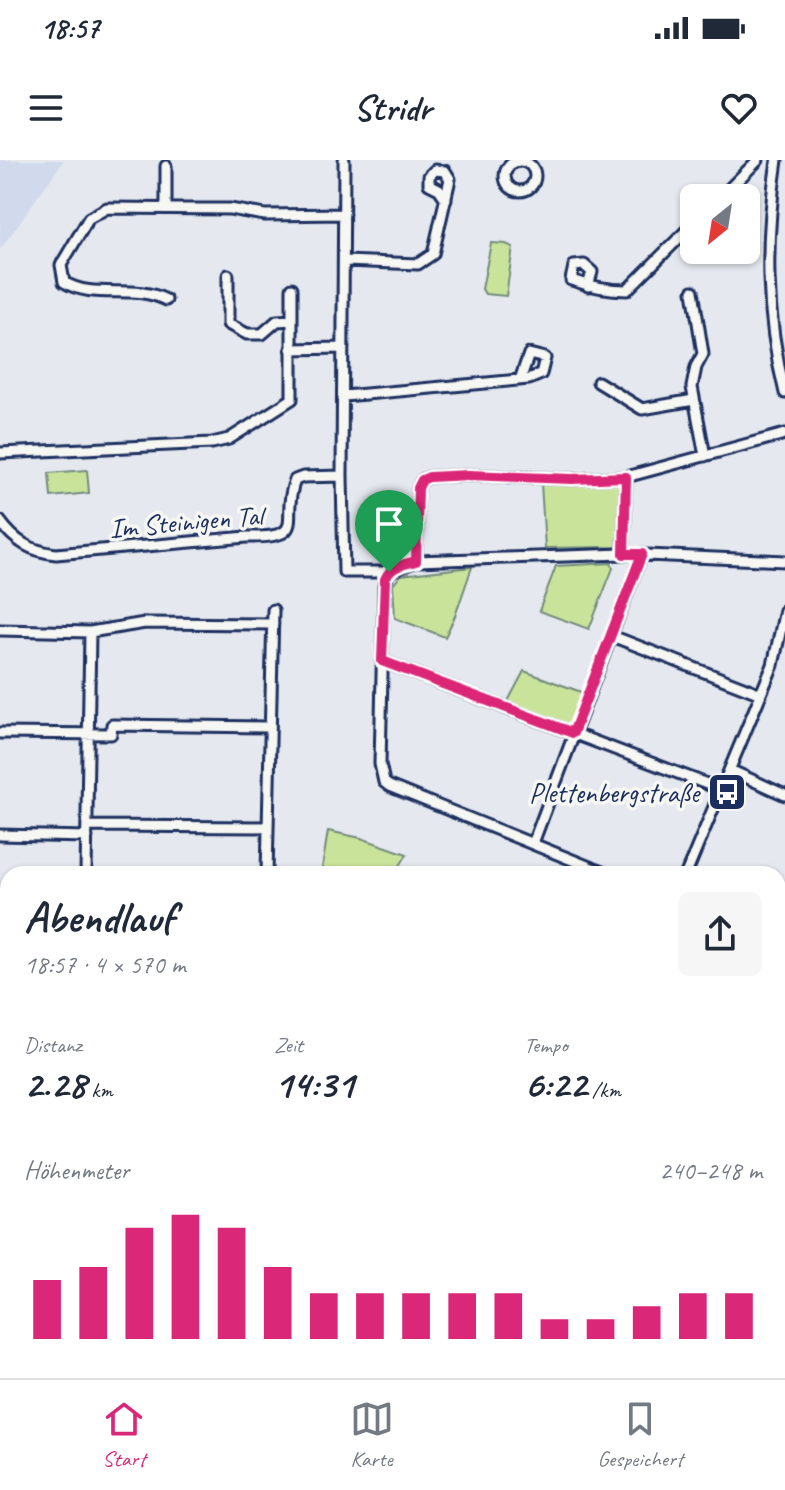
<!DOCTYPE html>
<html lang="de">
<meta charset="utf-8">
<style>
:root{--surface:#fff;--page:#f6f6f7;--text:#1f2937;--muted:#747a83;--line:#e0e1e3;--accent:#db2777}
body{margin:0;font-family:Caveat,sans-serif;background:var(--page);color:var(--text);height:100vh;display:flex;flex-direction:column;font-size:30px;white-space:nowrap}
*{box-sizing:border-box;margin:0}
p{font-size:26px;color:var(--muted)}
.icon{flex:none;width:44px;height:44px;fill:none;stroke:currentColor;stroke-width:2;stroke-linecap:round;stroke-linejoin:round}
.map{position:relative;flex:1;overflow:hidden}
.details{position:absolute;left:0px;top:706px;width:786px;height:512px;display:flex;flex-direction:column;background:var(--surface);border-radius:24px 24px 0 0;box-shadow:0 2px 6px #0004}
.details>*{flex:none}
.needle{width:52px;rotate:210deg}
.buttons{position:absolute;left:680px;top:24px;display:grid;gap:16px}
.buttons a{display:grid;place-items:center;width:80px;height:80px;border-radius:12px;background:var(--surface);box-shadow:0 2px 6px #0004;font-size:40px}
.pin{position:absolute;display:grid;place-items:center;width:68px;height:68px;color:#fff;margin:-82px -34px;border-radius:50% 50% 50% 0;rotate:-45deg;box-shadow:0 0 8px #0007}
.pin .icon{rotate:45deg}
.round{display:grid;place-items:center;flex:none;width:84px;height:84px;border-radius:12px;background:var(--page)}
.overview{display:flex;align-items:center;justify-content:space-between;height:136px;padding:0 24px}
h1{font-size:44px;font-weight:600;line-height:60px}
.figures{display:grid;grid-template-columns:repeat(3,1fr);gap:12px;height:136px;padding:8px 24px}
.figures div{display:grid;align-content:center}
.figures b{font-size:40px;font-weight:600}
.figures small{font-size:22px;font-weight:400}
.figures p{font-size:22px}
.chart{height:224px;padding:16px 24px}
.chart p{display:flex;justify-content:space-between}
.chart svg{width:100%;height:144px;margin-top:8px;stroke:var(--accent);stroke-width:6}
.status{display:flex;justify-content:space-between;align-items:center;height:56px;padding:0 40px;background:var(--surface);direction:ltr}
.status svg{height:22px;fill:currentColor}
header{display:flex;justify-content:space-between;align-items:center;height:104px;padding:0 24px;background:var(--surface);font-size:36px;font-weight:600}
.tab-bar{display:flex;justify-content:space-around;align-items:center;height:112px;border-top:2px solid var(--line);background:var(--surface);font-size:22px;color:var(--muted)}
.tab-bar a{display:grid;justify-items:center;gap:4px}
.tab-bar .active{color:var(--accent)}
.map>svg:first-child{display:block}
.built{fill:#d0daec}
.green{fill:#c9e49a;stroke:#728a7c;stroke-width:2}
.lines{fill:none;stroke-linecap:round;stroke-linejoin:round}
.minor-casing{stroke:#1b2f5e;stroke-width:15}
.tertiary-casing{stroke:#1b2f5e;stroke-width:18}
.minor{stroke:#f6f6f2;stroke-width:9}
.tertiary{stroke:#f6f6f2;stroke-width:12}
.route-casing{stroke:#fff;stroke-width:16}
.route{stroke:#db2777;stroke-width:10}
.labels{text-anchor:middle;stroke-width:7;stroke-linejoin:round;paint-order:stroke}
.street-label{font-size:28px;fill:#1b2f5e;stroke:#f6f6f2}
.poi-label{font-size:28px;fill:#1b2f5e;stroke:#f6f6f2;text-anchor:end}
</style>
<div class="status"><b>18:57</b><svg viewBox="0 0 49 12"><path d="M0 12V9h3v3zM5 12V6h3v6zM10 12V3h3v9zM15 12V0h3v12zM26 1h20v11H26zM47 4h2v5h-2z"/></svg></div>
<header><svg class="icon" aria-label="menu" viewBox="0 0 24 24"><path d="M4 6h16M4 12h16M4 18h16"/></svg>Stridr<svg class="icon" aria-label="heart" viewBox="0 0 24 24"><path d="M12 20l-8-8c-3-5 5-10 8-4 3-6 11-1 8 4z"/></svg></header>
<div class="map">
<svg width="785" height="1218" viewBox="0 0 785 1218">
<rect width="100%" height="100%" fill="#e5e9ef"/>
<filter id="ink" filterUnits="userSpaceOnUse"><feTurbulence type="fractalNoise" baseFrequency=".0125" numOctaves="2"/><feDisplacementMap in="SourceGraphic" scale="16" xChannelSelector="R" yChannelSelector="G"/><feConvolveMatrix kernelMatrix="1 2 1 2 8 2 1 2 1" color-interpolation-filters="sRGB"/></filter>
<g filter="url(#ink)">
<!-- built -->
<path class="built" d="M0,0H64L0,90Z"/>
<!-- green -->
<path class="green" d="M491,83L506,84L513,87L506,136L485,134L482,129Z
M87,310L89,333L51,337L49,313Z
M622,317L617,387L545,388L541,323Z
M611,403L613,408L589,469L539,451L556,406Z
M472,407L455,456L445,477L395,458L393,425L401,415Z
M524,511L581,532L573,567L538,556L507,543Z
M328,671L361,678L407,694L395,714H321Z
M0,1030L8,1103V1210H30L32,1218H0Z
M785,1165V1218H657L650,1210H734L738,1214L745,1215L752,1210H778V1166Z
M140,1210H237L242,1218H144Z"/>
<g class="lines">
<defs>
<path id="minor" d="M344,0L342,316L344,412H389
M777,0C765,81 765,154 785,233
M505 16a15 15 0 1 1 30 0a15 15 0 1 1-30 0Z
M720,38L758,0
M166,48V6
M345,101L418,104L433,94L450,19L445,11L435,10L429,16V24L439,29L446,39
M228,115V164L247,174H262L277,161L292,160
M588,126L592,112L584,105L574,106L571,120C589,126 607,130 627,130L694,63
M693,131L703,194L696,207L692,227L705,296
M166,140C134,123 94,141 64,122L61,105L89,58L107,48L230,49L265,55L344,54
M291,189L343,188
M598,222L642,249L694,240
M344,236L529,219L541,214L545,198L529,194L520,220
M0,293L212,283L229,279L292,239V128
M0,361C15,382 31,391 56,394L247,377C311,378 279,360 295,320L303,317L342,316
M624,394L626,317
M416,401L418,328L422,320L429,317L469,315L572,319L626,317L785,274
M0,470L90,472L145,463L273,464
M612,476L761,534
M382,501L720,629
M0,573L111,574L112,565L270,567
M730,610L785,635
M87,666L268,667
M0,675L87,677
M533,683L642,394
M86,714L90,472
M267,714L273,450
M607,714L389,626L384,622L380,604L384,426L389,412L416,401L624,394L785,401
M686,714L773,505L785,450
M0,757H8
M778,786L785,790
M778,933L785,937
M778,999L785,989"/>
<path id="tertiary" d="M0,889L8,888
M0,899L8,898
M778,1141L785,1137"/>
</defs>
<!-- minor casing -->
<use href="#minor" class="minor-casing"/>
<!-- tertiary casing -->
<use href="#tertiary" class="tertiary-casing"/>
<!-- minor -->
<use href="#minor" class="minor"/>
<!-- tertiary -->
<use href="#tertiary" class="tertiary"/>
</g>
</g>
<g class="lines" filter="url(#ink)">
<defs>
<path id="route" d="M469,315L572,319L626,317L624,394H642L573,573L382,501L385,419C391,406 403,404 416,401L418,328L422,320L429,317Z"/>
</defs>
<!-- route casing -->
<use href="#route" class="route-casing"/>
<!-- route -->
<use href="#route" class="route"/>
</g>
<!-- icons -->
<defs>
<symbol id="bus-square" viewBox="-11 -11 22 22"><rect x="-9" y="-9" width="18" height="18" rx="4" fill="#1b2f5e" stroke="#f6f6f2"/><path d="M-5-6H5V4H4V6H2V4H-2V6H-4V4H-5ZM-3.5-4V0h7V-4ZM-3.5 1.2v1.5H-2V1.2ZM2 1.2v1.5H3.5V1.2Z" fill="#fff"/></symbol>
</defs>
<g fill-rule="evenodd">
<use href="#bus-square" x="705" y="610" width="44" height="44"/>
</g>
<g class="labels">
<!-- street labels -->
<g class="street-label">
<text transform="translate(186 361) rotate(-5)" y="10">Im Steinigen Tal</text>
</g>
<!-- poi labels -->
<g class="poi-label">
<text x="699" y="642">Plettenbergstraße</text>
</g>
</g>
</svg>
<div class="buttons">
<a><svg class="needle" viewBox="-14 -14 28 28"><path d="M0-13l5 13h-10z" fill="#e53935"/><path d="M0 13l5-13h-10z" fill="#747a83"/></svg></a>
</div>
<div class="pin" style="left:389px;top:412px;background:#1e9e55"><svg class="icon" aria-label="arrive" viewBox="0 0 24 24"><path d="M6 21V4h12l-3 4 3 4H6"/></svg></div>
<section class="details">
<div class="overview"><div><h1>Abendlauf</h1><p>18:57 · 4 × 570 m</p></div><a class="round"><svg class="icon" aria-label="share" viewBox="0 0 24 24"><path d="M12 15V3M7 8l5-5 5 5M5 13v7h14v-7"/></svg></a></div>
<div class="figures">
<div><p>Distanz</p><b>2.28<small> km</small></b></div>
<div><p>Zeit</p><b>14:31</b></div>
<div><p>Tempo</p><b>6:22<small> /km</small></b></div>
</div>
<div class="chart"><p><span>Höhenmeter</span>240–248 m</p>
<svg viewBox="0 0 160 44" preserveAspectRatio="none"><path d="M5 44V26M15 44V22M25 44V10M35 44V6M45 44V10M55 44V22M65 44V30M75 44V30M85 44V30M95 44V30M105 44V30M115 44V38M125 44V38M135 44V34M145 44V30M155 44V30"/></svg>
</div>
</section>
</div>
<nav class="tab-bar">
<a class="active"><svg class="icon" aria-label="home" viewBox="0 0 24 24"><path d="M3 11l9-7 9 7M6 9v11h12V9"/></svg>Start</a>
<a><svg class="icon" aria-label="map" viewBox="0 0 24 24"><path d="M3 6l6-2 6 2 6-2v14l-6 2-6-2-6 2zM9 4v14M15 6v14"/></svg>Karte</a>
<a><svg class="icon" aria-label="saved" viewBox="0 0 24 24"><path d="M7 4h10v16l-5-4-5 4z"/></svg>Gespeichert</a>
</nav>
